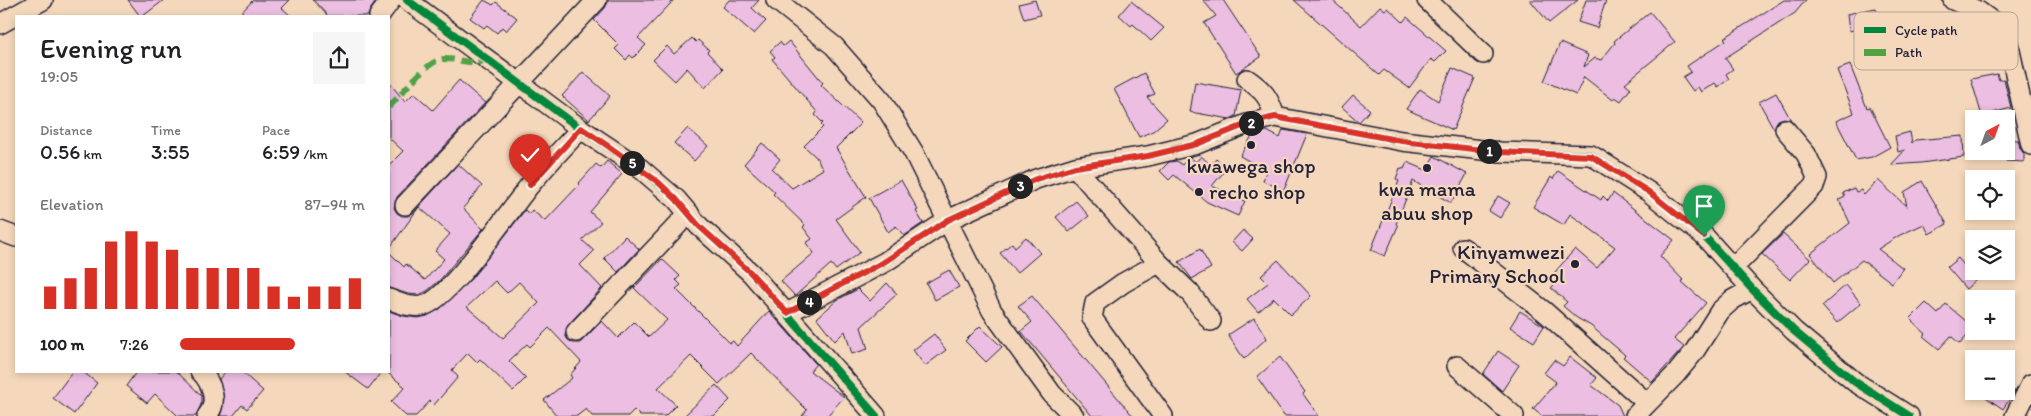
<!DOCTYPE html>
<meta charset="utf-8">
<style>
:root{--surface:#fff;--page:#f6f6f6;--text:#202124;--muted:#757577;--accent:#d93025}
body{margin:0;font-family:Itim,sans-serif;background:var(--page);color:var(--text);height:100vh;display:flex;flex-direction:column;font-size:19px;white-space:nowrap}
*{box-sizing:border-box;margin:0}
p{font-size:16px;color:var(--muted)}
.icon{flex:none;width:28px;height:28px;fill:none;stroke:currentColor;stroke-width:2;stroke-linecap:round;stroke-linejoin:round}
.map{position:relative;flex:1;overflow:hidden}
.sheet{position:absolute;left:15px;top:15px;width:375px;height:358px;display:flex;flex-direction:column;background:var(--surface);border-radius:0px;box-shadow:0 2px 8px #0003}
.sheet>*{flex:none}
.needle{width:32px;rotate:41deg}
.buttons{position:absolute;left:1965px;top:110px;display:grid;gap:10px}
.buttons a{display:grid;place-items:center;width:50px;height:50px;border-radius:0px;background:var(--surface);box-shadow:0 2px 8px #0003;font-size:25px}
.pin{position:absolute;display:grid;place-items:center;width:42px;height:42px;color:#fff;margin:-51px -21px;border-radius:50% 50% 50% 0;rotate:-45deg;box-shadow:0 0 5px #0007}
.pin .icon{rotate:45deg}
.km{position:absolute;width:25px;height:25px;margin:-12px;border-radius:50%;background:#222;color:#fff;font-size:14px;line-height:25px;text-align:center}
.round{display:grid;place-items:center;flex:none;width:52px;height:52px;border-radius:0px;background:var(--page)}
.head{display:flex;align-items:center;justify-content:space-between;height:85px;padding:0 25px}
h1{font-size:28px;font-weight:600;line-height:38px}
.stats{display:grid;grid-template-columns:repeat(3,1fr);gap:8px;height:85px;padding:5px 25px}
.stats div{display:grid;align-content:center}
.stats b{font-size:21px;font-weight:600}
.stats small{font-size:14px;font-weight:400}
.stats p{font-size:14px}
.chart{height:140px;padding:10px 25px}
.chart p{display:flex;justify-content:space-between}
.chart svg{width:100%;height:90px;margin-top:5px;stroke:var(--accent);stroke-width:6}
ul{padding:0 25px;list-style:none;font-size:16px}
li{display:grid;grid-template-columns:80px 60px 1fr;align-items:center;height:38px}
li i{height:12px;border-radius:6px;background:var(--accent)}
.map>svg:first-child{display:block}
.building{fill:#ecbee1;stroke:#22223b;fill-rule:evenodd}
.lines{fill:none;stroke-linecap:round;stroke-linejoin:round}
.street-casing{stroke:#22223b;stroke-width:22}
.street{stroke:#f5d8bb;stroke-width:19}
.quiet{stroke:#50a245;stroke-width:6;stroke-dasharray:12 6;stroke-linecap:butt}
.cycleway-casing{stroke:#f5d8bb;stroke-width:11}
.cycleway{stroke:#00873e;stroke-width:8}
.route-casing{stroke:#fff;stroke-width:10}
.route{stroke:#d93025;stroke-width:6}
.poi-dot{fill:#22223b;stroke:#f5d8bb;stroke-width:2}
.labels{text-anchor:middle;stroke-width:4.5;stroke-linejoin:round;paint-order:stroke}
.poi-label{font-size:21px;fill:#22223b;stroke:#f5d8bb}
.key{fill:#f5d8bb;stroke:#b6a195;stroke-width:1}
.key-label{font-size:14px;fill:#22223b}
</style>
<div class="map">
<svg width="2031" height="416" viewBox="0 0 2031 416">
<rect width="100%" height="100%" fill="#f5d8bb"/>
<filter id="ink" filterUnits="userSpaceOnUse"><feTurbulence type="fractalNoise" baseFrequency=".02" numOctaves="2"/><feDisplacementMap in="SourceGraphic" scale="10" xChannelSelector="R" yChannelSelector="G"/><feConvolveMatrix kernelMatrix="1 2 1 2 8 2 1 2 1" color-interpolation-filters="sRGB"/></filter>
<g filter="url(#ink)">
<!-- building -->
<path class="building" d="M128,0H164L143,16H140Z
M253,0H290L282,8L291,16H238Z
M313,0H377L370,10L368,16H328Z
M484,0L493,5L496,2L517,18L506,31L502,27L497,33L487,25L484,28L470,18Z
M609,0H674L638,38L646,45L633,58L630,55L626,60L615,49L619,45L594,20L605,8Z
M729,0H759L752,8L766,21L754,34L723,7Z
M1035,0L1040,15L1024,19L1019,4Z
M1203,0H1223L1261,57L1236,73L1204,23L1216,16Z
M1294,0H1332L1361,26L1380,6L1385,10L1388,8L1403,22L1407,17L1446,51L1435,62L1431,59L1409,88L1384,70L1379,75Z
M1530,0H1578L1549,23Z
M1586,0H1606L1597,28L1578,22Z
M1784,0H1806L1795,13L1725,58L1733,69L1726,74L1729,79L1718,87L1715,83L1701,92L1698,87L1693,91L1683,77L1691,72L1687,66L1726,40L1724,38Z
M1131,1L1164,28L1151,41L1133,24L1131,26L1119,15Z
M1876,8L1885,43L1864,48L1860,29L1849,31L1847,14Z
M1650,12L1675,42L1625,83L1631,88L1621,101L1615,97L1613,100L1584,77L1576,95L1544,81L1560,43L1588,55L1584,67L1595,58L1601,60L1615,43L1614,41Z
M692,38L696,42L698,40L709,50L707,52L723,69L705,88L687,68L675,81L653,60L667,46L674,54Z
M789,41L823,83L821,85L861,123L836,148L866,197L836,219L860,252L836,270L831,264L795,296L781,281L814,253L806,243L812,239L803,227L805,225L773,194L775,192L744,164L762,143L780,159L772,169L792,188L823,169L816,157L804,146L823,127L821,125L823,123L815,115L817,112L772,59L775,57L770,51L780,42L783,46Z
M1850,65L1867,108L1870,107L1890,147L1872,157L1856,160L1836,121L1854,113L1837,70Z
M1452,68L1475,78L1453,130L1406,109L1420,89L1438,101Z
M583,72L610,96L589,120L562,96Z
M1144,73L1155,94L1147,97L1167,119L1153,131L1139,137L1114,89Z
M1997,74L1999,80L2004,79L2011,108L1982,116L1971,79Z
M459,80L485,103L397,197L394,208L397,213L402,216H408L413,213L458,164L482,186L463,208L483,229L439,281L427,291L419,295L408,294L389,288V252L404,267L406,264L425,280L444,259L435,251L450,234L419,207L389,249V165L403,151L389,138V82L405,102L414,93L433,110Z
M1195,82L1241,90L1236,116L1230,119L1190,112Z
M1776,93L1791,120L1784,118L1778,120L1774,129L1759,102Z
M1353,95L1370,110L1359,122L1342,107Z
M688,128L708,146L694,161L674,143Z
M1283,130L1307,134L1284,190L1263,181L1266,171L1240,156L1253,134L1267,131L1280,138Z
M1910,132L1912,143L1915,140L1963,136L1964,157L1921,163L1891,165L1905,150L1898,152L1895,136Z
M2006,139L2018,140L2020,148L2024,154V162L2006,161Z
M1201,156L1211,165L1216,159L1227,168L1212,186L1245,201L1238,216L1207,202L1174,175L1169,180L1160,171L1169,162L1177,161L1182,165L1188,158L1190,157L1196,162Z
M1434,156L1467,174L1451,203L1413,181L1396,224L1398,226L1385,256L1371,250L1399,181L1396,179L1400,168L1404,169L1407,162L1426,170Z
M607,161L622,174L590,212L601,222L582,240L594,251L580,265L602,288L568,325L565,335L568,340L573,343H580L602,321L618,338L634,322L649,337L667,320L634,288L662,259L680,276L676,280L681,285L676,289L730,343L733,341L737,346L769,311L816,364L810,371L844,397L827,416H802L807,410L751,353L719,384L691,356L658,388L676,405L665,416H640L634,410L628,416H592L586,409L577,416H557L544,400L572,378L570,375L581,362L549,328L530,347L527,344L509,361L526,378L513,391L480,359L477,362L468,353L452,370L458,377L434,405L430,401L416,416H406L391,402L405,387L389,374V311L403,316L418,318L427,316L440,309L471,279L525,210L529,214L532,210L545,221L580,184L579,183L596,164L601,168ZM495,281L507,293L519,282L539,303L503,338L467,307Z
M1558,171L1601,200L1603,196L1608,201L1613,193L1674,240L1660,256L1683,280L1681,281L1706,303L1674,339L1684,347L1652,382L1623,357L1625,355L1591,326L1577,318L1563,306L1567,302L1551,288L1554,285L1548,280L1575,249L1597,268L1615,247L1570,214L1564,225L1533,207L1551,177L1553,179Z
M901,180L918,210L916,211L923,223L904,236L896,226L888,232L869,198Z
M1878,180L1907,207L1904,192L1922,181L1947,224L1929,234L1924,224L1900,235L1878,249L1903,268L1892,283L1862,260L1833,283L1810,254L1850,223L1839,200L1845,197L1843,193L1854,188L1856,192L1861,190L1864,195Z
M1498,196L1510,203L1500,218L1489,211Z
M1076,201L1089,216L1069,232L1056,217Z
M1243,230L1253,239L1242,251L1232,242Z
M1783,234L1810,259L1790,280L1762,254Z
M625,236L639,249L618,272L604,258Z
M1026,237L1040,253L1017,273L1000,253L1012,243L1015,247Z
M1200,249L1211,268L1192,279L1179,262Z
M1958,258L1969,271H1986L1966,289L1947,267Z
M1278,260L1311,296L1291,315L1274,298L1258,312L1247,299L1268,283L1261,276Z
M949,270L959,287L935,300L926,283Z
M887,283L897,294L861,327L868,349L852,354L845,331L835,341L817,318L837,300L858,289L870,301Z
M1846,285L1861,303L1837,323L1822,306Z
M1032,296L1133,416H1092L1021,331L1032,322L1018,306Z
M1926,303L1938,314L1946,304L1974,328L1960,344L1951,336L1939,349L1923,336L1926,334L1910,319Z
M1520,311L1544,326L1534,342L1510,327Z
M1254,318L1267,338L1244,359L1228,335Z
M980,326L1002,347L986,362L965,341Z
M934,334L946,350L925,366L913,350Z
M1498,351L1519,365L1502,391L1483,374Z
M1280,357L1305,392L1303,394L1319,416H1284L1257,377Z
M1570,357L1597,378L1591,385L1618,405L1623,416H1542L1533,409L1556,382L1544,373L1554,360L1563,366Z
M73,371H82L97,383L74,414L53,398Z
M137,371H176L202,396V402L196,416H178L155,394L147,403L126,386Z
M226,371H241L263,391L247,409L242,405L233,416H220L224,398L219,379Z
M344,371H382L368,389Z
M716,385L730,400L714,416H684Z
M1977,391H2015L2003,409Z"/>
<g class="lines">
<defs>
<path id="street" d="M407,0L581,129L641,169L676,199L699,226L751,273L876,416
M776,0L834,46L882,101L914,153L992,311L1052,394L1074,416
M1427,0L1483,54
M1953,0L1978,11L1996,24L2008,42L2031,145
M379,16L391,0
M0,24L43,0
M1247,79C1264,91 1269,97 1275,117
M1075,167L1159,263L1190,293L1211,321
M405,205L597,0
M0,231L16,237
M1463,248L1545,312L1647,403
M1159,263L1123,283L1095,303L1092,318L1163,416
M1733,268L1814,186L1817,177L1806,154L1785,129
M389,299C398,303 412,308 422,306C448,302 510,209 530,185C546,166 563,147 581,129
M787,313L885,262L948,220L1036,179L1075,167L1148,156L1197,144L1247,124L1275,117L1402,141L1500,152L1591,155L1649,192L1704,236L1752,289L1794,331L1855,382L1909,416
M576,332L689,213
M1457,366L1514,416
M200,371C212,383 219,402 207,416
M1635,416L1676,374L1694,352L1720,311L1732,300L1752,289
M2015,416L2031,384"/>
</defs>
<!-- street casing -->
<use href="#street" class="street-casing"/>
<!-- street -->
<use href="#street" class="street"/>
<!-- quiet -->
<path class="quiet" d="M389,107C400,96 427,60 443,59C460,58 473,67 488,59"/>
<defs>
<path id="cycleway" d="M407,0L581,129L641,169L676,199L699,226L751,273L876,416
M787,313L885,262L948,220L1036,179L1075,167L1148,156L1197,144L1247,124L1275,117L1402,141L1500,152L1591,155L1649,192L1704,236L1752,289L1794,331L1855,382L1909,416"/>
</defs>
<!-- cycleway casing -->
<use href="#cycleway" class="cycleway-casing"/>
<!-- cycleway -->
<use href="#cycleway" class="cycleway"/>
</g>
</g>
<g class="lines" filter="url(#ink)">
<defs>
<path id="route" d="M530,185L581,128L608,146L658,182L676,199L699,226L751,273L787,313L884,262L948,220L1036,179L1075,167L1148,156L1197,144L1247,124L1275,117L1402,141L1500,152L1591,156L1649,192L1704,236"/>
</defs>
<!-- route casing -->
<use href="#route" class="route-casing"/>
<!-- route -->
<use href="#route" class="route"/>
</g>
<!-- markers -->
<g class="poi-dot">
<circle cx="1251" cy="145" r="5"/>
<circle cx="1427" cy="168" r="5"/>
<circle cx="1199" cy="192" r="5"/>
<circle cx="1575" cy="264" r="5"/>
</g>
<g class="labels">
<!-- poi labels -->
<g class="poi-label">
<text x="1251" y="173">kwawega shop</text>
<text x="1427" y="196">kwa mama<tspan x="1427" dy="24">abuu shop</tspan></text>
<text x="1209" y="199" text-anchor="start">recho shop</text>
<text x="1565" y="259" text-anchor="end">Kinyamwezi<tspan x="1565" dy="24">Primary School</tspan></text>
</g>
</g>
<!-- legend -->
<rect x="1854" y="12" width="164" height="58" rx="8" class="key"/>
<rect x="1864" y="27" width="22" height="6" fill="#00873e"/>
<rect x="1864" y="49" width="22" height="7" fill="#50a245"/>
<g class="key-label">
<text x="1895" y="35">Cycle path</text>
<text x="1895" y="57">Path</text>
</g>
</svg>
<div class="buttons">
<a><svg class="needle" viewBox="-14 -14 28 28"><path d="M0-13l5 13h-10z" fill="#e53935"/><path d="M0 13l5-13h-10z" fill="#757577"/></svg></a>
<a><svg class="icon" aria-label="locate" viewBox="0 0 24 24"><circle cx="12" cy="12" r="6"/><path d="M12 2v4M12 18v4M2 12h4M18 12h4"/></svg></a>
<a><svg class="icon" aria-label="layers" viewBox="0 0 24 24"><path d="M12 4l9 5-9 5-9-5zM3 14l9 5 9-5"/></svg></a>
<a>+</a>
<a>−</a>
</div>
<div class="pin" style="left:1704px;top:236px;background:#1e9e55"><svg class="icon" aria-label="arrive" viewBox="0 0 24 24"><path d="M6 21V4h12l-3 4 3 4H6"/></svg></div>
<div class="pin" style="left:530px;top:185px;background:#d93025"><svg class="icon" aria-label="check" viewBox="0 0 24 24"><path d="M5 12l5 5 9-10"/></svg></div>
<b class="km" style="left:1489px;top:151px">1</b>
<b class="km" style="left:1251px;top:123px">2</b>
<b class="km" style="left:1020px;top:186px">3</b>
<b class="km" style="left:809px;top:302px">4</b>
<b class="km" style="left:632px;top:163px">5</b>
<section class="sheet">
<div class="head"><div><h1>Evening run</h1><p>19:05</p></div><a class="round"><svg class="icon" aria-label="share" viewBox="0 0 24 24"><path d="M12 15V3M7 8l5-5 5 5M5 13v7h14v-7"/></svg></a></div>
<div class="stats">
<div><p>Distance</p><b>0.56<small> km</small></b></div>
<div><p>Time</p><b>3:55</b></div>
<div><p>Pace</p><b>6:59<small> /km</small></b></div>
</div>
<div class="chart"><p><span>Elevation</span>87–94 m</p>
<svg viewBox="0 0 160 44" preserveAspectRatio="none"><path d="M5 44V33M15 44V29M25 44V24M35 44V11M45 44V6M55 44V11M65 44V15M75 44V24M85 44V24M95 44V24M105 44V24M115 44V33M125 44V38M135 44V33M145 44V33M155 44V29"/></svg>
</div>
<ul>
<li><b>100 m</b>7:26<i style="width:62%"></i></li>
</ul>
</section>
</div>
